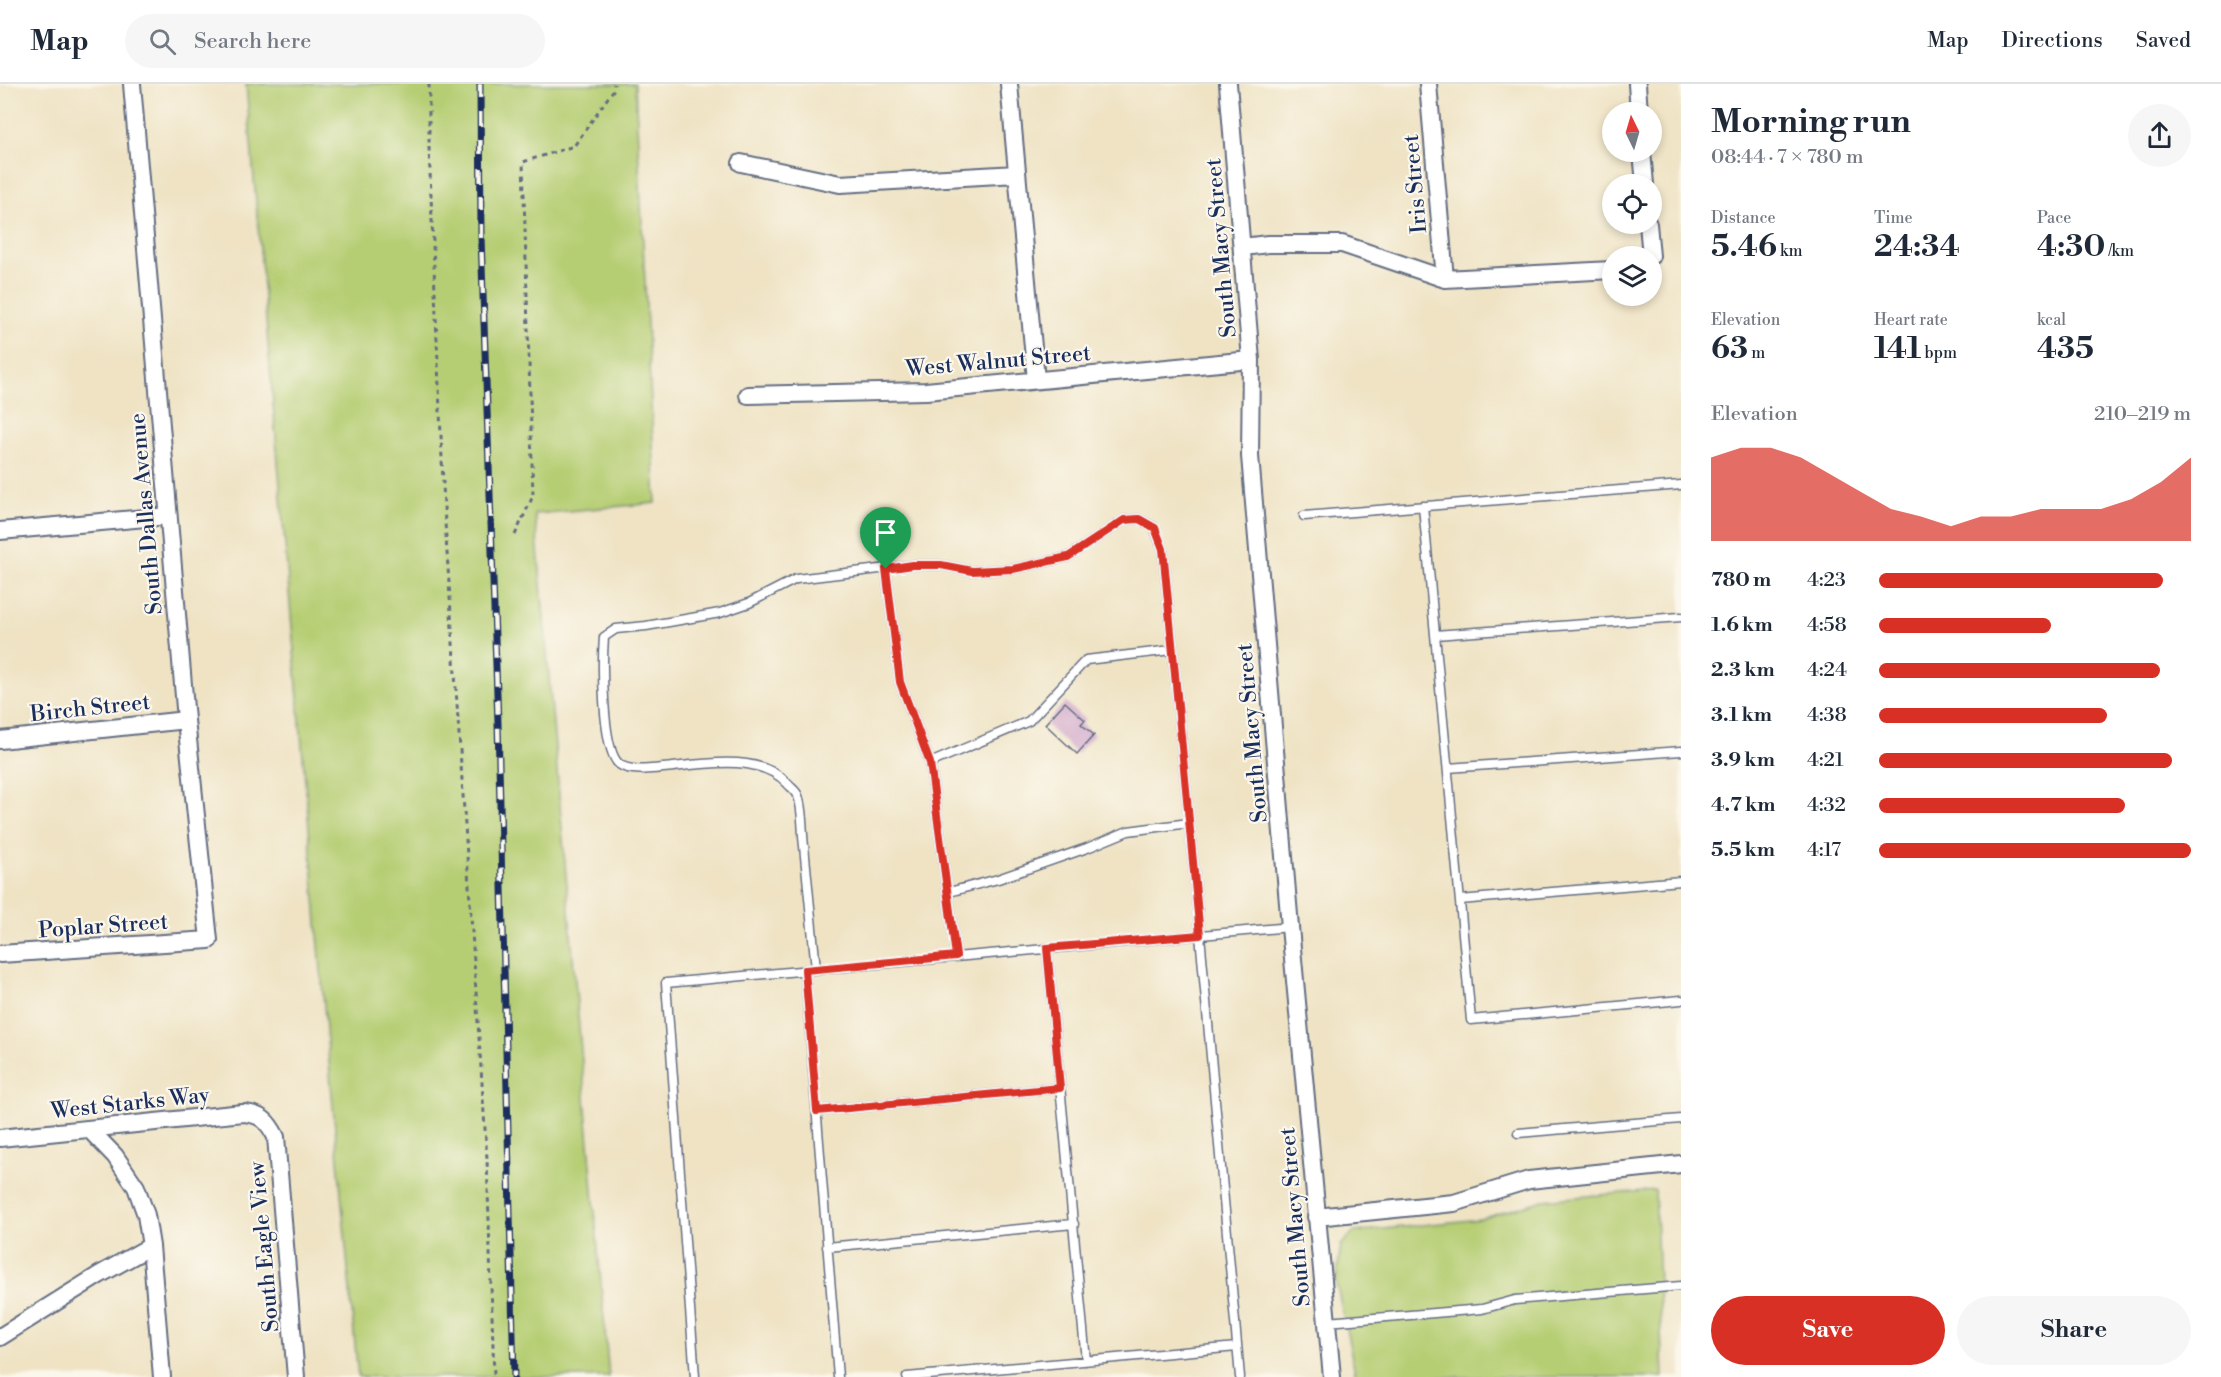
<!DOCTYPE html>
<meta charset="utf-8">
<style>
:root{--surface:#fff;--page:#f6f6f7;--text:#1f2937;--muted:#747a83;--line:#e0e1e3;--accent:#d93025}
body{margin:0;font-family:"Libre Bodoni",serif;background:var(--page);color:var(--text);height:100vh;display:flex;flex-direction:column;font-size:22px;white-space:nowrap}
*{box-sizing:border-box;margin:0}
p{font-size:20px;color:var(--muted)}
.icon{flex:none;width:33px;height:33px;fill:none;stroke:currentColor;stroke-width:2;stroke-linecap:round;stroke-linejoin:round}
.map{position:relative;flex:1;overflow:hidden}
.details{display:flex;flex-direction:column;background:var(--surface);width:540px}
.details>*{flex:none}
.needle{width:39px;rotate:355deg}
.fabs{position:absolute;left:1602px;top:18px;display:grid;gap:12px}
.fabs a{display:grid;place-items:center;width:60px;height:60px;border-radius:50%;background:var(--surface);box-shadow:0 3px 9px #0003;font-size:30px}
.pin{position:absolute;display:grid;place-items:center;width:51px;height:51px;color:#fff;margin:-62px -26px;border-radius:50% 50% 50% 0;rotate:-45deg;box-shadow:0 0 6px #0007}
.pin .icon{rotate:45deg}
.round{display:grid;place-items:center;flex:none;width:63px;height:63px;border-radius:32px;background:var(--page)}
.overview{display:flex;align-items:center;justify-content:space-between;height:102px;padding:0 30px}
h1{font-size:33px;font-weight:800;line-height:45px}
.figures{display:grid;grid-template-columns:repeat(3,1fr);gap:9px;height:102px;padding:6px 30px}
.figures div{display:grid;align-content:center}
.figures b{font-size:30px;font-weight:800}
.figures small{font-size:16px;font-weight:400}
.figures p{font-size:16px}
.chart{height:168px;padding:12px 30px}
.chart p{display:flex;justify-content:space-between}
.chart svg{width:100%;height:108px;margin-top:6px;fill:var(--accent);opacity:.7}
.action{display:flex;gap:12px;margin-top:auto;padding:12px 30px}
.action a{flex:1;height:69px;border-radius:36px;background:var(--accent);color:#fff;font-size:24px;font-weight:800;line-height:69px;text-align:center}
.action a+a{background:var(--page);color:var(--text)}
ul{padding:0 30px;list-style:none;font-size:20px}
li{display:grid;grid-template-columns:96px 72px 1fr;align-items:center;height:45px}
li i{height:15px;border-radius:8px;background:var(--accent)}
header{display:flex;align-items:center;gap:36px;box-sizing:border-box;height:84px;padding:0 30px;background:var(--surface);border-bottom:2px solid var(--line)}
header strong{font-size:28px}
nav{display:flex;gap:33px;margin-inline-start:auto;font-size:21px}
.search{width:420px;height:54px;background:var(--page);display:flex;align-items:center;gap:15px;box-sizing:border-box;padding:0 21px;border-radius:33px;color:var(--muted);font-size:22px}
main{display:flex;flex:1;min-height:0}
.map>svg:first-child{display:block}
.green{fill:#b6ce73;stroke:#687e68;stroke-width:1.5}
.building{fill:#c999c4}
.lines{fill:none;stroke-linecap:round;stroke-linejoin:round}
.service-casing{stroke:#656e82;stroke-width:11}
.minor-casing{stroke:#656e82;stroke-width:20}
.path{stroke:#656e82;stroke-width:3;stroke-dasharray:4.5 4.5;stroke-linecap:butt}
.service{stroke:#fff;stroke-width:8}
.minor{stroke:#fff;stroke-width:16}
.rail-casing{stroke:#1b2f5e;stroke-width:7}
.rail{stroke:#fbf7ec;stroke-width:4.5;stroke-dasharray:14;stroke-linecap:butt}
.route-casing{stroke:#fff;stroke-width:12}
.route{stroke:#d93025;stroke-width:8}
.labels{text-anchor:middle;stroke-width:4.5;stroke-linejoin:round;paint-order:stroke}
.street-label{font-size:22px;fill:#1b2f5e;stroke:#fbf7ec}
</style>
<header>
<strong>Map</strong>
<div class="search"><svg class="icon" aria-label="search" viewBox="0 0 24 24"><circle cx="10" cy="10" r="6"/><path d="M15 15l6 6"/></svg>Search here</div>
<nav><a>Map</a><a>Directions</a><a>Saved</a></nav>
</header>
<main>
<div class="map">
<svg width="1681" height="1293" viewBox="0 0 1681 1293">
<rect width="100%" height="100%" fill="#fbf7ec"/>
<filter id="ink" filterUnits="userSpaceOnUse"><feTurbulence type="fractalNoise" baseFrequency=".0167" numOctaves="2"/><feDisplacementMap in="SourceGraphic" scale="12" xChannelSelector="R" yChannelSelector="G"/><feConvolveMatrix kernelMatrix="1 2 1 2 8 2 1 2 1" color-interpolation-filters="sRGB"/></filter>
<filter id="wash" filterUnits="userSpaceOnUse"><feTurbulence type="fractalNoise" baseFrequency=".008" numOctaves="4" result="noise"/><feDisplacementMap in="SourceGraphic" scale="24" xChannelSelector="R" yChannelSelector="G"/><feGaussianBlur stdDeviation="1.35" result="paint"/><feColorMatrix in="noise" values="0 0 0 0 0 0 0 0 0 0 0 0 0 0 0 0 0 1.4 0 .05"/><feComposite in="paint" operator="in"/></filter>
<g filter="url(#wash)">
<rect width="100%" height="100%" fill="#efe3c4"/>
<!-- green -->
<path class="green" d="M246,0H635L656,419L535,430L609,1293H358L327,957Z
M1655,1106L1663,1293H1356L1336,1197L1341,1161L1354,1148L1481,1135L1543,1116Z"/>
<g id="blocks">
<!-- building -->
<path class="building" d="M1065,618L1085,636L1081,640L1094,651L1077,670L1045,640Z"/>
</g>
</g>
<g filter="url(#ink)">
<use href="#blocks" fill-opacity="0" stroke="#656e82" stroke-width="1.5"/>
<g class="lines">
<defs>
<path id="service" d="M1423,422L1471,936L1681,916
M1304,432L1681,401
M886,485L900,598L930,679L956,872
M1435,551L1681,533
M930,679L1029,637L1086,576L1172,566
M1448,684L1681,667
M949,808L998,795L1087,764L1128,747L1189,739
M1460,816L1681,797
M1047,864L1086,1277
M816,885C812,844 808,803 804,762C802,748 803,725 798,712C797,707 790,703 787,699C744,653 637,703 617,678C602,659 602,578 604,553L616,545L646,542L720,529L749,519L796,495L913,481H941L972,487L1013,485L1068,473L1124,436L1139,435L1154,443L1163,465L1200,851L1240,1293
M805,886L838,1293
M817,1027L1060,1004
M1518,1049L1681,1035
M827,1163L1074,1140
M1327,1238L1482,1225L1515,1216L1681,1202
M695,1293L666,899L1290,843
M907,1293L1237,1263"/>
<path id="minor" d="M1009,0L1036,296
M1228,0L1251,276L1250,372L1290,843L1332,1293
M1428,0L1445,195
M1637,0L1639,28
M1642,68L1645,100
M741,79L840,100L1017,90
M1648,140L1651,172
M1243,163L1268,160H1342L1445,195L1612,186
M748,311L926,307L1251,276
M0,447L168,432
M0,656L186,636
M0,870L209,856L186,636L132,0
M90,1046L115,1072L136,1103L146,1131L151,1162L162,1293
M0,1054L243,1029C261,1030 268,1037 276,1053L296,1293
M1316,1133L1454,1119L1529,1096L1681,1080
M0,1253L99,1191L151,1162"/>
</defs>
<!-- service casing -->
<use href="#service" class="service-casing"/>
<!-- minor casing -->
<use href="#minor" class="minor-casing"/>
<!-- path -->
<path class="path" d="M429,0V64L444,423L487,1075L494,1293
M515,451L533,412L523,78L574,62L614,5V0"/>
<!-- service -->
<use href="#service" class="service"/>
<!-- minor -->
<use href="#minor" class="minor"/>
<defs>
<path id="rail" d="M480,0L481,153L498,639L514,1293"/>
</defs>
<!-- rail casing -->
<use href="#rail" class="rail-casing"/>
<!-- rail -->
<use href="#rail" class="rail"/>
</g>
</g>
<g class="lines" filter="url(#ink)">
<defs>
<path id="route" d="M1139,435L1155,444L1163,465L1200,851L1047,864L1060,1004L817,1027L805,886L956,872L930,679L900,598L886,485L913,481H941L972,487L1013,485L1068,473L1124,436Z"/>
</defs>
<!-- route casing -->
<use href="#route" class="route-casing"/>
<!-- route -->
<use href="#route" class="route"/>
</g>
<g class="labels">
<!-- street labels -->
<g class="street-label">
<text transform="translate(1414 100) rotate(-95)" y="8">Iris Street</text>
<text transform="translate(1220 164) rotate(-95)" y="8">South Macy Street</text>
<text transform="translate(998 276) rotate(-5)" y="8">West Walnut Street</text>
<text transform="translate(145 430) rotate(-95)" y="8">South Dallas Avenue</text>
<text transform="translate(90 623) rotate(-6)" y="8">Birch Street</text>
<text transform="translate(1251 649) rotate(-95)" y="8">South Macy Street</text>
<text transform="translate(103 841) rotate(-4)" y="8">Poplar Street</text>
<text transform="translate(130 1018) rotate(-6)" y="8">West Starks Way</text>
<text transform="translate(1294 1133) rotate(-95)" y="8">South Macy Street</text>
<text transform="translate(263 1163) rotate(-95)" y="8">South Eagle View</text>
</g>
</g>
</svg>
<div class="fabs">
<a><svg class="needle" viewBox="-14 -14 28 28"><path d="M0-13l5 13h-10z" fill="#e53935"/><path d="M0 13l5-13h-10z" fill="#747a83"/></svg></a>
<a><svg class="icon" aria-label="locate" viewBox="0 0 24 24"><circle cx="12" cy="12" r="6"/><path d="M12 2v4M12 18v4M2 12h4M18 12h4"/></svg></a>
<a><svg class="icon" aria-label="layers" viewBox="0 0 24 24"><path d="M12 4l9 5-9 5-9-5zM3 14l9 5 9-5"/></svg></a>
</div>
<div class="pin" style="left:886px;top:485px;background:#1e9e55"><svg class="icon" aria-label="arrive" viewBox="0 0 24 24"><path d="M6 21V4h12l-3 4 3 4H6"/></svg></div>
</div>
<section class="details">
<div class="overview"><div><h1>Morning run</h1><p>08:44 · 7 × 780 m</p></div><a class="round"><svg class="icon" aria-label="share" viewBox="0 0 24 24"><path d="M12 15V3M7 8l5-5 5 5M5 13v7h14v-7"/></svg></a></div>
<div class="figures">
<div><p>Distance</p><b>5.46<small> km</small></b></div>
<div><p>Time</p><b>24:34</b></div>
<div><p>Pace</p><b>4:30<small> /km</small></b></div>
</div>
<div class="figures">
<div><p>Elevation</p><b>63<small> m</small></b></div>
<div><p>Heart rate</p><b>141<small> bpm</small></b></div>
<div><p>kcal</p><b>435</b></div>
</div>
<div class="chart"><p><span>Elevation</span>210–219 m</p>
<svg viewBox="0 0 160 44" preserveAspectRatio="none"><path d="M0 44V10L10 6L20 6L30 10L40 17L50 24L60 31L70 34L80 38L90 34L100 34L110 31L120 31L130 31L140 27L150 20L160 10V44z"/></svg>
</div>
<ul>
<li><b>780 m</b>4:23<i style="width:91%"></i></li>
<li><b>1.6 km</b>4:58<i style="width:55%"></i></li>
<li><b>2.3 km</b>4:24<i style="width:90%"></i></li>
<li><b>3.1 km</b>4:38<i style="width:73%"></i></li>
<li><b>3.9 km</b>4:21<i style="width:94%"></i></li>
<li><b>4.7 km</b>4:32<i style="width:79%"></i></li>
<li><b>5.5 km</b>4:17<i style="width:100%"></i></li>
</ul>
<div class="action"><a>Save</a><a>Share</a></div>
</section>
</main>
